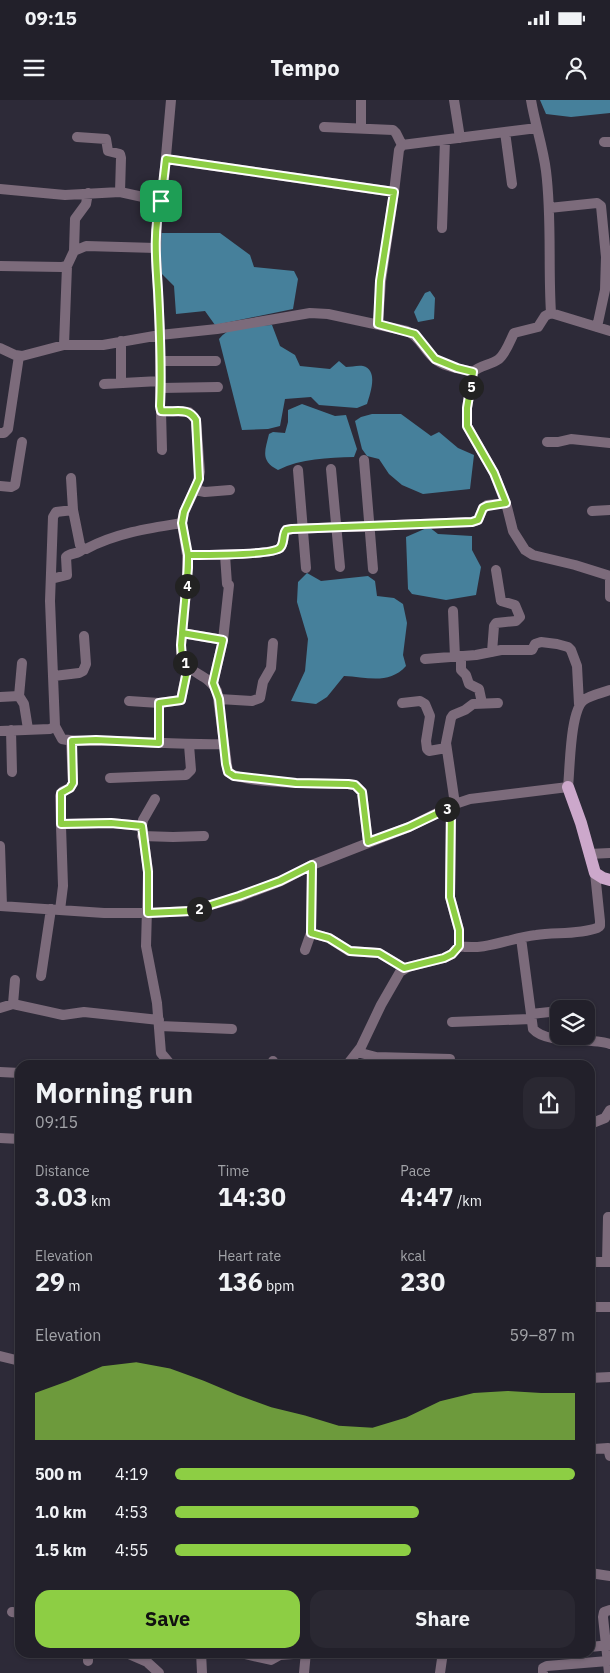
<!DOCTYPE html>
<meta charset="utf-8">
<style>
:root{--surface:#22202a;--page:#2a2832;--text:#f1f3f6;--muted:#a2a3a8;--line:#3f3e47;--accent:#8dce44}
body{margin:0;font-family:"IBM Plex Sans",sans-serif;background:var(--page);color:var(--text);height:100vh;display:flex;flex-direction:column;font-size:19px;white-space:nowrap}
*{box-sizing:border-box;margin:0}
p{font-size:16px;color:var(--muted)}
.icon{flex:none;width:28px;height:28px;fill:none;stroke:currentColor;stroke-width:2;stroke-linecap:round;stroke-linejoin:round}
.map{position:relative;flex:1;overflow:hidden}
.sheet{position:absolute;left:15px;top:960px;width:580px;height:598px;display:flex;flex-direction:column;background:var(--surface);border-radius:15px;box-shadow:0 1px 4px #0004,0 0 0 1px var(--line)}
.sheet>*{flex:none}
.buttons{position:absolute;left:550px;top:900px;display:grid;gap:10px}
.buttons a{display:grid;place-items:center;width:45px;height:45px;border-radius:10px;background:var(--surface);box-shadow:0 1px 4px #0004,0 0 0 1px var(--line);font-size:25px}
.pin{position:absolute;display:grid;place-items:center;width:42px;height:42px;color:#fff;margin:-21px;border-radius:10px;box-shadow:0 2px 8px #0006}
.km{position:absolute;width:25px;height:25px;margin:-12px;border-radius:50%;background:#222;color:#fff;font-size:14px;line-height:25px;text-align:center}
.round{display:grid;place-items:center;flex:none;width:52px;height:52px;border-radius:15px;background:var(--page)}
.summary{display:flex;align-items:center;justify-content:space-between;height:85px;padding:0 20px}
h1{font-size:28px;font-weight:700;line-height:38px}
.figures{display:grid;grid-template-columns:repeat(3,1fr);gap:8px;height:85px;padding:5px 20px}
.figures div{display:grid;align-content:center}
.figures b{font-size:25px;font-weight:700}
.figures small{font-size:14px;font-weight:400}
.figures p{font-size:14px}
.chart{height:140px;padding:10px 20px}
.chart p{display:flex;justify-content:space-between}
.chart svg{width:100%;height:90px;margin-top:5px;fill:var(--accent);opacity:.7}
.primary-button{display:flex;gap:10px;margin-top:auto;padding:10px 20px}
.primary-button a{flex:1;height:58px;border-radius:15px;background:var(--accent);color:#111;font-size:20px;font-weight:700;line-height:58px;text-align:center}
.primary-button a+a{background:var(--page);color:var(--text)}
ul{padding:0 20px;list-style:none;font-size:16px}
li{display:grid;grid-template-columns:80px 60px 1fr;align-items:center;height:38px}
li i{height:12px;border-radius:6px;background:var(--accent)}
.status{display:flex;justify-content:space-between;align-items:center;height:35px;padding:0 25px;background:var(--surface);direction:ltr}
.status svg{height:14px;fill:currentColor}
header{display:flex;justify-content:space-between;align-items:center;height:65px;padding:0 20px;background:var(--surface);font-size:22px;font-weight:700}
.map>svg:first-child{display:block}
.water{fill:#46809b}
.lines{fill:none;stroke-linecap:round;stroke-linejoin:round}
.minor{stroke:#7c6b7b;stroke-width:10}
.major{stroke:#cca8cb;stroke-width:12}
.route-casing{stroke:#fff;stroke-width:10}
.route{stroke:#8dce44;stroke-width:6}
</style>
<div class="status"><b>09:15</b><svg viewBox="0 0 49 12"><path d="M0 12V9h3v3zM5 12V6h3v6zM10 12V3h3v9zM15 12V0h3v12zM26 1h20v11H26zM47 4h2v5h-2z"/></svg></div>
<header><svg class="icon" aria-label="menu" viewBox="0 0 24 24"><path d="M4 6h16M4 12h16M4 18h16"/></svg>Tempo<svg class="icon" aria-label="person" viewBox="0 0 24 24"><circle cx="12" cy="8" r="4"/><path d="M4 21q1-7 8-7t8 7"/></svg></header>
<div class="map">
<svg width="610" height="1573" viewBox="0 0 610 1573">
<rect width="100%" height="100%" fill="#2d2a38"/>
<!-- water -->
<path class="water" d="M540,0H610V13L571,17L546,14Z
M159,133H220L250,155L254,167L294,171L298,179L293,209L215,225L205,211L176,214L174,186L160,172Z
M430,191L435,198L434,219L418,222L414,212L425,193Z
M272,225L280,246L295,255L300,266L330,269L339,261L346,267C351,267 358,265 363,266C379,270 370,294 367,304L357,308L319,305L311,297L285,299L280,326L268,329L242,330L219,239C231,224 254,226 272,225Z
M302,304L335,316L346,315L357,349L354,357C327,358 302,358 278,370C260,361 265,351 269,334L273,332L285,333L288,322V310Z
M372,314H401L431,336L439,332L458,348L474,355L470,389L423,394L402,385L389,374L379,359L367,356L362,349L355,321L361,317Z
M429,427L438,434L472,436V450L481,467L476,495L446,500L412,494L408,489L406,437Z
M307,473L321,481L368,476L375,481L377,496L394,498L403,504L407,523L403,555L406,566C389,585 367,577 344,576L327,597L316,604L291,601L305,571L308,539L297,502L298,482Z"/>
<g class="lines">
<!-- minor -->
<path class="minor" d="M171,0L163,90L157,121L156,154L160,235L217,229L310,213L328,214L407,231C421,237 424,251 435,259C444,267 461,269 473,272
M454,0L460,38
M531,0C535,24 543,47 546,71C552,118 548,166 551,213L545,216L538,227L514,233C510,241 506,253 499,259C491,265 480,265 473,272L467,308V326L494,373L507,407L513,431L525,450L533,455L575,465L610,476
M324,27L393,30L396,33L402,45
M361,28V0
M505,32L512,84
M77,37L106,39L108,51L120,54L121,58L120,92
M604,42H610
M166,59L394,92L381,181L378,224
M0,89L65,95L120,92L161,101
M394,92L399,50L402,45L537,28
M549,108L597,103L601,106L606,157L605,190L597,227
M442,128L445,40
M74,151L75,119L86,104L88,93
M0,166L62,167L67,166L74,151L86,146L156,148
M551,213L610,231
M121,241V283
M64,245L67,166
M0,248L15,255L22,256L64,245H103L160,235V306L161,311L189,312L196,320L200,372L197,385L184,412L182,423L187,455
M160,261H216
M104,284L160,281
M161,288L218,287
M161,311L162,350
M0,333H4L8,329L19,256
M547,342H558L571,339L610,343
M364,360L373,469
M331,369L340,467
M298,370L306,468
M71,378L73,410L80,445L83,449H86C116,433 150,428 182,423
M0,386L11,387L15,385L22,342
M195,390L205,392L230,390
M592,411L610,410
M225,455L227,484
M610,476V497
M51,479L67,475L66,457C71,452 78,455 83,449
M453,511L455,557
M182,533L223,540
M492,552L494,526L496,523L516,521L520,517L515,505L501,501L496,470
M461,556V570L466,575L469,584L479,589L482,603
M425,559L476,555L501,550H532L535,544L541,542L557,544L568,547L571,550L577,566L579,604
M54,576L79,573L83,571L86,564L84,536
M213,583L223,540L229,485
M19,596L24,604L28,629
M0,597L19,596L22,563
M219,599L252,601L260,598L263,582L271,568L273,543
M129,601L159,603L181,600L188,566
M402,603L420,601L425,604L430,616L426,641L427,649L429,651L446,648
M55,626L62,639C80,643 101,640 120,641C154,642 189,645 224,644
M11,630L12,672
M0,631L50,629L55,626L50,501L53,417L56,412L73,410
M159,643V603
M110,678L186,675L191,670L189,645
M155,699L143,720L142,726L148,771L146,846L157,903L161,953L171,965
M455,704L446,643L451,618L453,615L465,610L473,604L498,603
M61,724L111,723L142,726
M142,736L173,737L204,736
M368,742L362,692L355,685L348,684C322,683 246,685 228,672L217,591C209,575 191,574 183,561C181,557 181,550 181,545L187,482V455C202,455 272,455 280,448C285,443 282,435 287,430L292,429L472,422L478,420L483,408L487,405L506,403
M0,746L2,806
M589,754L610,753
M0,806L104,813H148L191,811L201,808L239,797L281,781L312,765L409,727L455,704L470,699L568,687C570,669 570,610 584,600C591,595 602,593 610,590
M60,810L63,786L60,696L63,691L70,688L73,683L71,641
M311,833L329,838L349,851L379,853L404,868
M521,838L533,929C547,945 590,937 610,944
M459,846C486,851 509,838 536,835C555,832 578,835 597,828L600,826V821L595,773
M305,850L311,833L312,765
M41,876L51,809
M13,904L63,915L84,912L159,920
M0,908L13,904L15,880
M531,914L559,911
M452,922L531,919
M160,926L232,929
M357,952L376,957L450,959
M273,965V961
M347,965L361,947L381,905L400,872L408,867L444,858L452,854L459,846V830L450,797L451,707
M0,972L20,973
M590,1024L605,1018L610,1010
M0,1038L20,1039
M590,1162H610
M607,1162L608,1117H610
M590,1207H610
M0,1256L20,1261
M590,1278L610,1277
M590,1336L591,1348L594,1349L608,1348L610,1356
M590,1473L610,1476
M12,1512L20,1513
M590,1547L610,1545
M124,1552L147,1562L159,1573
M201,1552L202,1573
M236,1552L271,1560L280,1555L306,1553
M545,1554L555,1552
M88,1561V1552
M304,1573L306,1552
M440,1573L443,1552
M543,1573V1568L547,1566L608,1561
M609,1573L603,1517L604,1512L610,1510"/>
<!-- major -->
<path class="major" d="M568,687L581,723L595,773L603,778L610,780"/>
</g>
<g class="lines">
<defs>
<path id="route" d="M161,101C153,129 156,161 158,190C160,229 162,268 160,306L161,311C174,313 188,306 196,320L199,379L184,412L182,423L188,455V468L181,545L182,558L188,566L181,600L159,603V643L96,640L72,641L73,683L70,688L61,693V724L111,723L142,726L148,772V813L191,811L201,808L239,796L280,781L312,765L311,833L329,838L350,851L379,853L404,868L444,858L452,854L459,846V830L450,797L451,707L409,727L368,742L362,692L355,685L348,684L296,683L234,676L228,672L226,664L219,599L213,583L223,540L182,533C184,507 188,481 188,455C202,455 272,455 280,448C285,443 282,435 286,430L292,429L472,422L478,420L483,408L487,406L506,403L494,373L467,326V308L473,272L457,268L435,259L415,234L378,224L380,181L394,92L166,59L161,101"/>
</defs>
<!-- route casing -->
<use href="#route" class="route-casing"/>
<!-- route -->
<use href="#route" class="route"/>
</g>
</svg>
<div class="buttons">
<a><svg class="icon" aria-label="layers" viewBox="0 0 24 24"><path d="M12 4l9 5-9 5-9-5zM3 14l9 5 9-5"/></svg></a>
</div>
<div class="pin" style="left:161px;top:101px;background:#1e9e55"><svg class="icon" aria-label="arrive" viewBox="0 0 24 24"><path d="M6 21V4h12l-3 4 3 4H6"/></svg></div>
<b class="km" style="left:185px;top:563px">1</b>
<b class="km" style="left:199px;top:809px">2</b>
<b class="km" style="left:447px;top:709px">3</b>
<b class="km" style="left:187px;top:486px">4</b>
<b class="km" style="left:471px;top:287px">5</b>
<section class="sheet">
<div class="summary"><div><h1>Morning run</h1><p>09:15</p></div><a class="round"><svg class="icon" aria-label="share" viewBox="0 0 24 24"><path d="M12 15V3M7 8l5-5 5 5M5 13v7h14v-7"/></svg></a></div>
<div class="figures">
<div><p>Distance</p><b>3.03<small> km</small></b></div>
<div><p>Time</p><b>14:30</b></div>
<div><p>Pace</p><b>4:47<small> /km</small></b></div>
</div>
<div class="figures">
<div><p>Elevation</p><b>29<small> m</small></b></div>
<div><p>Heart rate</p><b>136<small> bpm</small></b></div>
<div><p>kcal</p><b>230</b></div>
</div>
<div class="chart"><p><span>Elevation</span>59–87 m</p>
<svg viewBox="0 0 160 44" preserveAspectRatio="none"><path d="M0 44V21L10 15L20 8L30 6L40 9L50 15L60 22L70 28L80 32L90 37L100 38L110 33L120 25L130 21L140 20L150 21L160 21V44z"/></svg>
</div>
<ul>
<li><b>500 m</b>4:19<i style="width:100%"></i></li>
<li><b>1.0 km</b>4:53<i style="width:61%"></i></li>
<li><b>1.5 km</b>4:55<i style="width:59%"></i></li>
</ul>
<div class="primary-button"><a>Save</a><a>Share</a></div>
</section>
</div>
